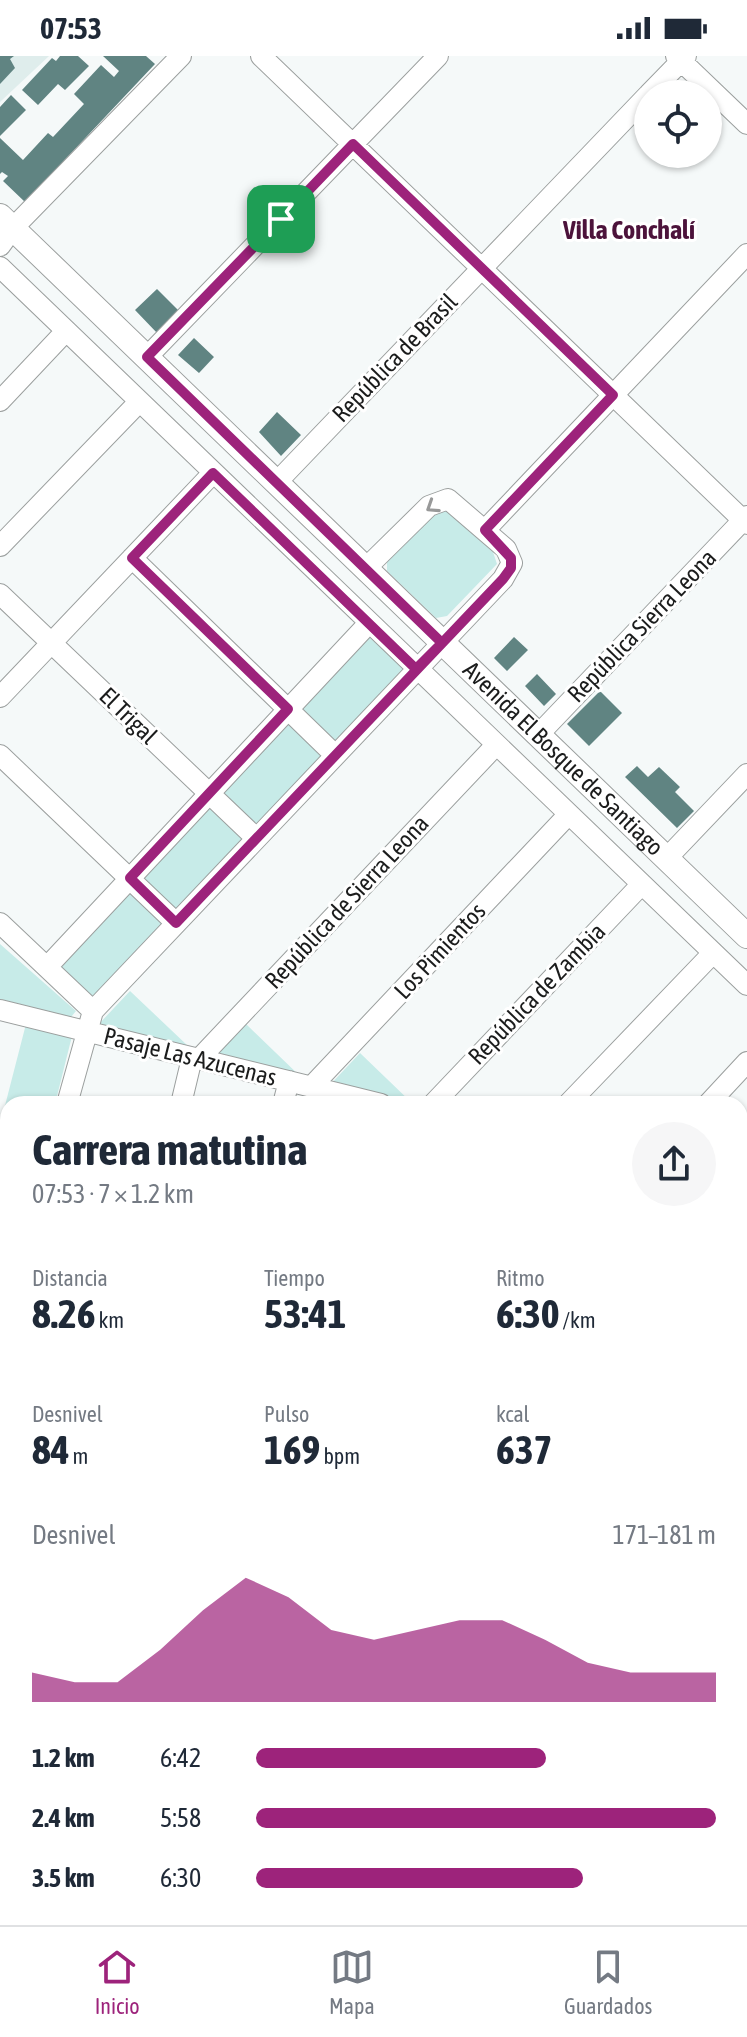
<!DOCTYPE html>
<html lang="es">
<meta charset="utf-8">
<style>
:root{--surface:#fff;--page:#f6f6f7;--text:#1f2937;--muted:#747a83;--line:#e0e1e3;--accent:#9d237b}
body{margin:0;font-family:"Asap Condensed",sans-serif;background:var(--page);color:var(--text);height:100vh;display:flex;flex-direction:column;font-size:30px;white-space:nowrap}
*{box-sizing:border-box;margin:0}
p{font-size:26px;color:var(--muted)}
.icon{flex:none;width:44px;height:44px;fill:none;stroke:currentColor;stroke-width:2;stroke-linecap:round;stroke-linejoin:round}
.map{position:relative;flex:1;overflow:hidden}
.drawer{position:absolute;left:0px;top:1040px;width:748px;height:830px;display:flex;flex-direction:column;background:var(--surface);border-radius:24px 24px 0 0;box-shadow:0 2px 6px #0004}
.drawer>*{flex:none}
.buttons{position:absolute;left:634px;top:24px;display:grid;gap:16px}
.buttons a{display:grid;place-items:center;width:88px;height:88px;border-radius:50%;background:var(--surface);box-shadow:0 2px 6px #0004;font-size:40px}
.pin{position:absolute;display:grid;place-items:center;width:68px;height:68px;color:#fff;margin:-34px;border-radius:16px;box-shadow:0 4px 12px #0006}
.round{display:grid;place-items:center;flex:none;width:84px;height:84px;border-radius:42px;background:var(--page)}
.head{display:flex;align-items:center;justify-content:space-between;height:136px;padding:0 32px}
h1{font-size:44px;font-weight:700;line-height:60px}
.stats{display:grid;grid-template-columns:repeat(3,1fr);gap:12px;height:136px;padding:8px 32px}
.stats div{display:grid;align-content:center}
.stats b{font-size:40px;font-weight:700}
.stats small{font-size:22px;font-weight:400}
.stats p{font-size:22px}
.chart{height:224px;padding:16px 32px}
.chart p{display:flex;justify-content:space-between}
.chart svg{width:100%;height:144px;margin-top:8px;fill:var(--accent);opacity:.7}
ul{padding:0 32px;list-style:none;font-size:26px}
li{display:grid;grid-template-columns:128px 96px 1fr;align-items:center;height:60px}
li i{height:20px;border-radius:10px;background:var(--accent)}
.status{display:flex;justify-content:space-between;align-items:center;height:56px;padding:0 40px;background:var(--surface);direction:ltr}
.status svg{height:22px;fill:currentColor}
.tabs{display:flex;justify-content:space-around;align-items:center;height:112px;border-top:2px solid var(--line);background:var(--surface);font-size:22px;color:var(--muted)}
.tabs a{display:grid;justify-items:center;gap:4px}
.tabs .selected{color:var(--accent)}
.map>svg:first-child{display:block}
.built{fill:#dfedec}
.green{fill:#c7ebe8}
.building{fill:#608482}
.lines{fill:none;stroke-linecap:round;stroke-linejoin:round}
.minor-casing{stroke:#9b9f9e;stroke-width:22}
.major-casing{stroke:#9b9f9e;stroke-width:26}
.path{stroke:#878989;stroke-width:3;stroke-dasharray:4 6;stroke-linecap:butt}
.minor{stroke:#fff;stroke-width:20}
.major{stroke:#fff;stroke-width:24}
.oneway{stroke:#989999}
.route-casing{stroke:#fff;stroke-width:16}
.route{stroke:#9d237b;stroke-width:10}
.labels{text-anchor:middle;stroke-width:6;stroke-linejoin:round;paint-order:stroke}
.street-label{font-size:24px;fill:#1b1c1c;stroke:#fff}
.neighbourhood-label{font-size:26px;font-weight:bold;fill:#4c133b;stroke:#fff}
</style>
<div class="status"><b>07:53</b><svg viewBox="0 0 49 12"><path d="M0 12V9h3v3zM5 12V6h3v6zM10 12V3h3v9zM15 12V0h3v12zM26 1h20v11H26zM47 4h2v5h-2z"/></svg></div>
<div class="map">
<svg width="747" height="1869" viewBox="0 0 747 1869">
<rect width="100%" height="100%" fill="#f5f9f9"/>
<!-- built -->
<path class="built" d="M0,0H49L0,46Z"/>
<!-- green -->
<path class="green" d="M447,455L493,496L497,508L447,560L436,562L387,515V506L436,457Z
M366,578L407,616L94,949L54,909Z
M0,888L76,955L71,961L0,943Z
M130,935L188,990L98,969Z
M26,968L72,980L55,1048H8V1190L0,1188V1069Z
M246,968L303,1023L213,1001Z
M360,997L413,1048L328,1031Z
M0,1285L8,1286V1862H740V1426L747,1427V1869H0Z"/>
<!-- building -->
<path class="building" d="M0,0H14L10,3L15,12L0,28Z
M60,0H78L89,10L65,34L58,28L38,49L22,34L52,2L56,5Z
M103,0H146L155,8L25,146L3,125L8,120L2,116L0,118V82L23,104L48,77L53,81L84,48L74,38L101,9L114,21L119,15Z
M11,39L26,54L0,80V51Z
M157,233L180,256L158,278L135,254Z
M194,282L214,301L199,317L178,299Z
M277,356L301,379L281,400L259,376Z
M514,581L528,594L507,615L494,602Z
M537,618L556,638L544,650L525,630Z
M600,635L622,657L589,690L567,668Z
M637,710L648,721L659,711L680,731L675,736L694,755L677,772L625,721Z
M72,1862H100L98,1868H71Z"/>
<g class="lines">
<defs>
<path id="minor" d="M261,0L747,468
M676,0L747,68
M649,38L686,0
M0,190L13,172L181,0
M0,211L747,929
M147,301L438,0
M0,345L66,275
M276,427L648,39
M485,474L747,198
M0,490L139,346
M132,502L335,699
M0,538L256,782
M0,641L213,417
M538,679L747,460
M0,699L176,867
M666,803L747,718
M0,867L93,955
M47,911L369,567
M0,954L381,1048
M199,1003L496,689
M311,1031L568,759
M67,1048L93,955L503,523L512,507L506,493L448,443L429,450L365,513
M181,1048L192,1002
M283,1048L289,1025
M433,1048L641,829
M568,1048L713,897
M708,1048L747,1006
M740,1137L747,1138
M0,1199L8,1201
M740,1311L747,1280
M740,1364H747
M202,1862L203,1869
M135,1869V1862"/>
<g id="major">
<path id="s1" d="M0,160L747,880"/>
</g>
</defs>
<!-- minor casing -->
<use href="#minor" class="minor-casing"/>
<!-- major casing -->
<use href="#major" class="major-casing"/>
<!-- path -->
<path class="path" d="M0,1461L8,1459
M740,1525L747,1528
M8,1557L3,1571L8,1589
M740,1698L747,1714
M0,1736L8,1692
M740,1783L747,1764
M740,1853L747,1863
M454,1862L460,1869
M629,1869L630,1862"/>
<!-- minor -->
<use href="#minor" class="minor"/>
<!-- major -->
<use href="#major" class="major"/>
</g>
<!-- one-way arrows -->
<defs><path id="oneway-chevron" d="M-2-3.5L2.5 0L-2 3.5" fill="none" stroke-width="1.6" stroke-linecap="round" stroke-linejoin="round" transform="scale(2)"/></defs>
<use class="oneway" href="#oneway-chevron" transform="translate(432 451) rotate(147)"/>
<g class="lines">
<defs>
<path id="route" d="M281,163L147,301L442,587L416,613L213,417L132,502L288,653L130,822L176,867L503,523L511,512V502L485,474L613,339L353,88L281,163"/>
</defs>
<!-- route casing -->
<use href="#route" class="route-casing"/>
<!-- route -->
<use href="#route" class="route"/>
</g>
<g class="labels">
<!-- street labels -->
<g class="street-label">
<text transform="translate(395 302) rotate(-46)" y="8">República de Brasil</text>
<text transform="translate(642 570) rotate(-46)" y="8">República Sierra Leona</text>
<text transform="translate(128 660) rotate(44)" y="8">El Trigal</text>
<text dy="8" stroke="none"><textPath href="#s1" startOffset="782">Avenida El Bosque de Santiago</textPath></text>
<text transform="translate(347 846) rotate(-47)" y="8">República de Sierra Leona</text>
<text transform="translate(440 895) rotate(-47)" y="8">Los Pimientos</text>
<text transform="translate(537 938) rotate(-46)" y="8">República de Zambia</text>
<text transform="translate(190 1001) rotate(14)" y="8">Pasaje Las Azucenas</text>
</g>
<!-- neighbourhood labels -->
<g class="neighbourhood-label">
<text x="629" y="183">Villa Conchalí</text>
</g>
</g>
</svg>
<div class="buttons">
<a><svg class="icon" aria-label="locate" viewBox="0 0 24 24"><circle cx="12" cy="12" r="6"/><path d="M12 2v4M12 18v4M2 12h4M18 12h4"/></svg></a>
</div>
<div class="pin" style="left:281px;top:163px;background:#1e9e55"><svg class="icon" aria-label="arrive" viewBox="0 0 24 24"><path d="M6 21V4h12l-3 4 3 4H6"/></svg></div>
<section class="drawer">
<div class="head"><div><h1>Carrera matutina</h1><p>07:53 · 7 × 1.2 km</p></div><a class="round"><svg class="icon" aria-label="share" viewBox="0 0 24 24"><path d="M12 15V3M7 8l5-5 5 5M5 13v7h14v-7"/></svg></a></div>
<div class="stats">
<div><p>Distancia</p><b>8.26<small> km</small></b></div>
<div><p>Tiempo</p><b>53:41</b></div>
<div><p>Ritmo</p><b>6:30<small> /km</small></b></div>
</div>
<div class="stats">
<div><p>Desnivel</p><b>84<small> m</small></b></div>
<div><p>Pulso</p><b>169<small> bpm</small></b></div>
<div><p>kcal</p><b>637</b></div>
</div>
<div class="chart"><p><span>Desnivel</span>171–181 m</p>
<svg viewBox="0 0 160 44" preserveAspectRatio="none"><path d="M0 44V35L10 38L20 38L30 28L40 16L50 6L60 12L70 22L80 25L90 22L100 19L110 19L120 25L130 32L140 35L150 35L160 35V44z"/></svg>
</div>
<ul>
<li><b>1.2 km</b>6:42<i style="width:63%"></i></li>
<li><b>2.4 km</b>5:58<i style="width:100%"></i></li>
<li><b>3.5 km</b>6:30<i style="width:71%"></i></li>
</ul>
</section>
</div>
<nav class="tabs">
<a class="selected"><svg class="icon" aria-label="home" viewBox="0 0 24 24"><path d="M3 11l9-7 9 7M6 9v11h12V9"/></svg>Inicio</a>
<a><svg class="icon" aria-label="map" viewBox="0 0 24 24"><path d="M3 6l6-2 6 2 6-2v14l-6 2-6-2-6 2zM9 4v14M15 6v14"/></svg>Mapa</a>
<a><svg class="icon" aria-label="saved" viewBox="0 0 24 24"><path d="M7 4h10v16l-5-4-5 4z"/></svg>Guardados</a>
</nav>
